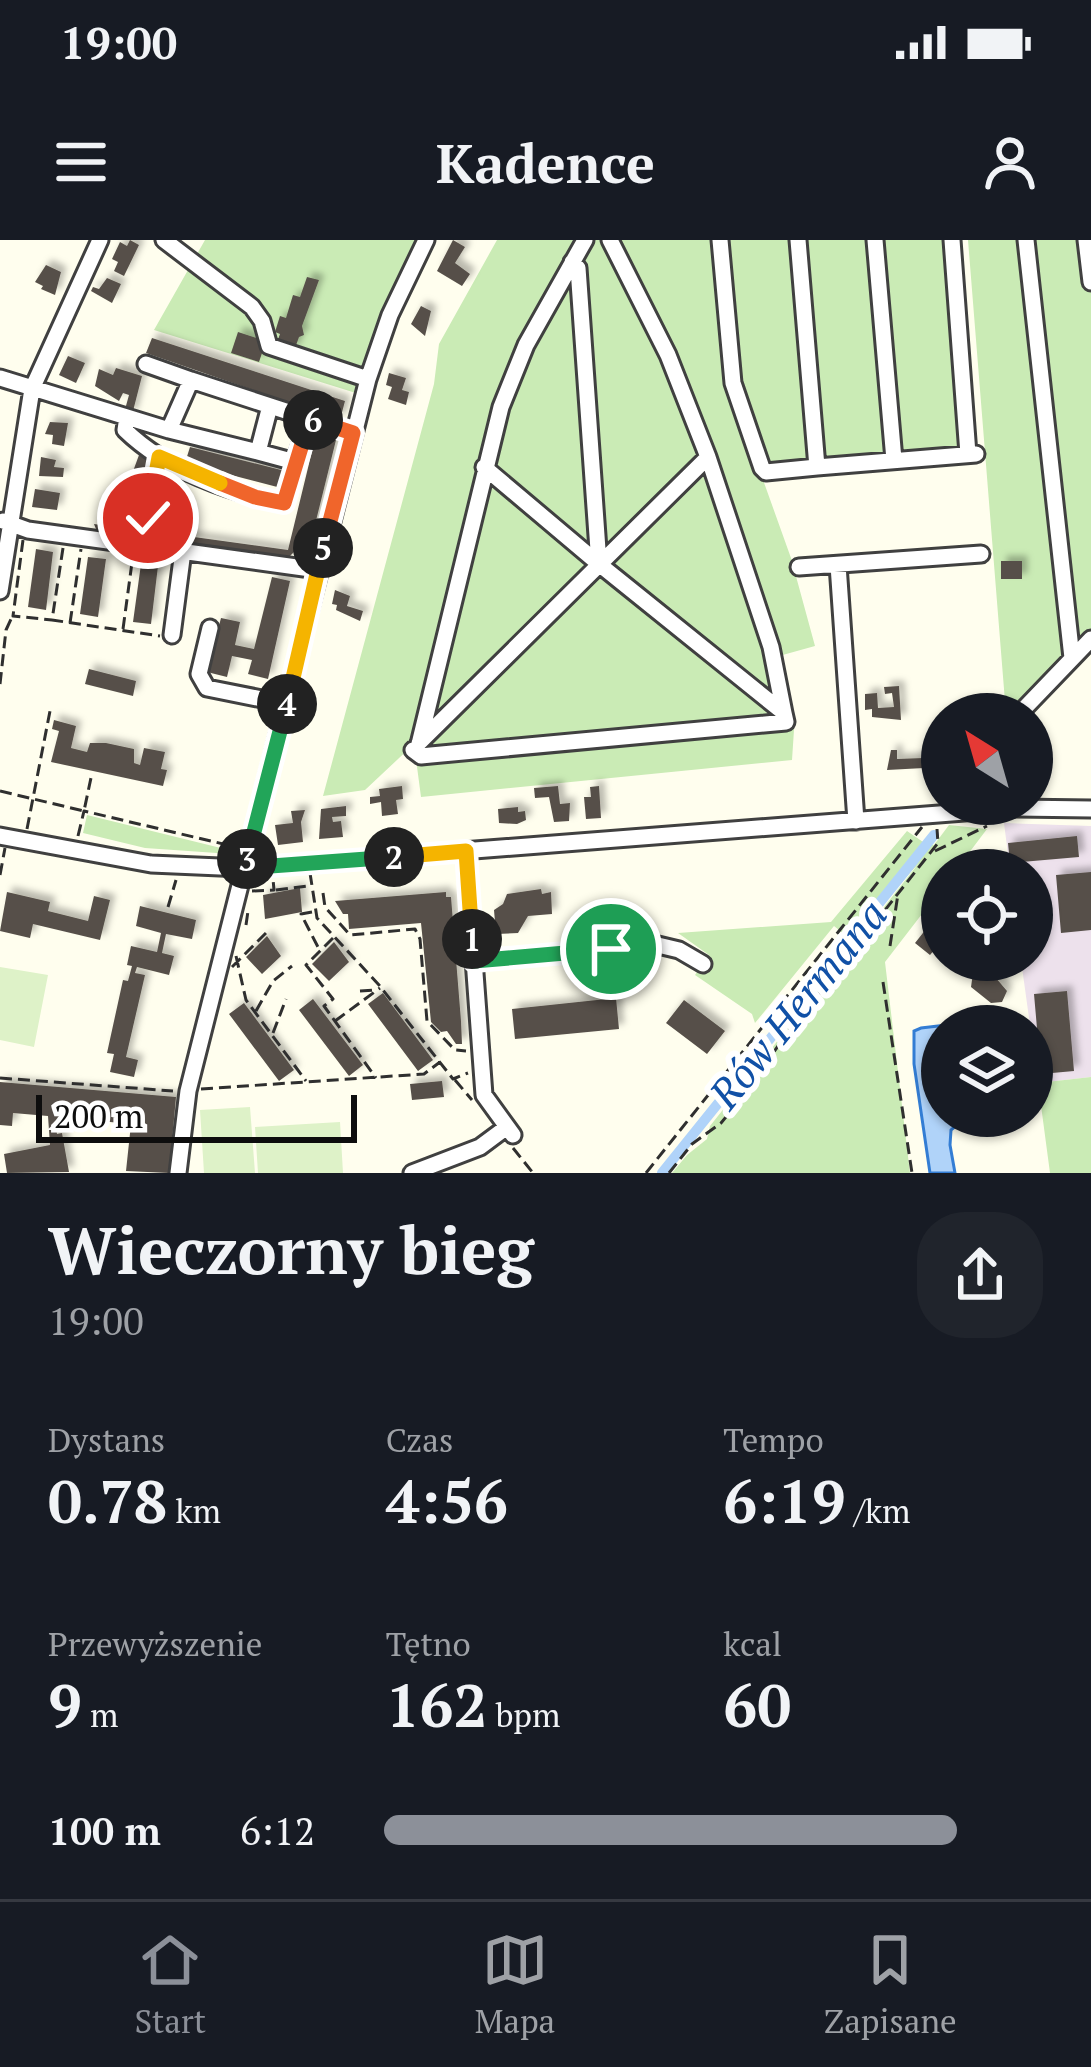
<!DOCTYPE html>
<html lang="pl">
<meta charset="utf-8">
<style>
:root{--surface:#171b24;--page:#20242c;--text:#f1f3f6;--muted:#9ea1a6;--line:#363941;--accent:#8c9099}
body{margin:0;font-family:"PT Serif",serif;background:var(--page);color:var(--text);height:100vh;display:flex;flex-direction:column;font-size:45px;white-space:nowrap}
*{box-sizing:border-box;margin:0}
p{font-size:39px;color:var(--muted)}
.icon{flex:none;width:66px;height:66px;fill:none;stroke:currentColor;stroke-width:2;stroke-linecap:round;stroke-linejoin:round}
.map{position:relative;height:933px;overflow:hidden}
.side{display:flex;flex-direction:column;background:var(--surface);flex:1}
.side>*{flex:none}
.needle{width:78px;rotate:323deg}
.buttons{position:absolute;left:921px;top:453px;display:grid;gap:24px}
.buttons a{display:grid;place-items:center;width:132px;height:132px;border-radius:50%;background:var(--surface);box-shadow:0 3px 9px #0004;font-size:60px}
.scale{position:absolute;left:36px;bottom:30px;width:321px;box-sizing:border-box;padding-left:12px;border:6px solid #0d0d0d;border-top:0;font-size:33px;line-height:42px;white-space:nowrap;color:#0d0d0d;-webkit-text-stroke:9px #fff;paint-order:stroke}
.pin{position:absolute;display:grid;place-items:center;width:102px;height:102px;color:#fff;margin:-51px;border:6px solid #fff;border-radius:50%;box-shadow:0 3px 12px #0007}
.km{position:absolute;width:60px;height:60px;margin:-30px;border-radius:50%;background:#222;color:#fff;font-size:33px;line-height:60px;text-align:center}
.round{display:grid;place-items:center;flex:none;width:126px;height:126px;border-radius:48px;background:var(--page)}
.head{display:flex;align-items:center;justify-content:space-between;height:204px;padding:0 48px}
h1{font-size:66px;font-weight:800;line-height:90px}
.figures{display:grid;grid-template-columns:repeat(3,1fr);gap:18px;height:204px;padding:12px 48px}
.figures div{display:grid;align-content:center}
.figures b{font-size:60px;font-weight:800}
.figures small{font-size:33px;font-weight:400}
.figures p{font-size:33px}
ul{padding:0 48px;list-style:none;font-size:39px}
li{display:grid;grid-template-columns:192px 144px 1fr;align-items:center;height:90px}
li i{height:30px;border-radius:15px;background:var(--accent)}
.status{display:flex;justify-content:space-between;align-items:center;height:84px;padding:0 60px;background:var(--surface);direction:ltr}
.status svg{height:33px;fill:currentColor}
header{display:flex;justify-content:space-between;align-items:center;height:156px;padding:0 48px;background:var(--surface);font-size:54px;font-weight:800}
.tab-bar{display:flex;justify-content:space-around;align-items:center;height:168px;border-top:3px solid var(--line);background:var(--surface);font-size:33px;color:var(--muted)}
.tab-bar a{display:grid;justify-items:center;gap:6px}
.tab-bar .active{color:var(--accent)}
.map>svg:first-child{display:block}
.industrial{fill:#ede1ec}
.green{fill:#caebb5}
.pitch{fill:#def2c8}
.water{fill:#b0d3f9;stroke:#337dd4;stroke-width:3}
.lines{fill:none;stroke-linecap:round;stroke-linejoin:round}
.canal{stroke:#b0d3f9;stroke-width:10}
.building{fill:#575049;filter:url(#shadow)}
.minor-casing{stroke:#404040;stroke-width:21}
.path{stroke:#2f2f2f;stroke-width:3;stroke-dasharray:12 6;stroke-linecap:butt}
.minor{stroke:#fff;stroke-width:15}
.split-1-casing{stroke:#fff;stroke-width:24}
.split-2-casing{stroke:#fff;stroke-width:24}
.split-3-casing{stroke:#fff;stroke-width:24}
.split-4-casing{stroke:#fff;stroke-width:24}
.split-5-casing{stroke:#fff;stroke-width:24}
.split-6-casing{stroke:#fff;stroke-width:24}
.split-7-casing{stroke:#fff;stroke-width:24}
.split-8-casing{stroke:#fff;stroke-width:24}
.split-1{stroke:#22a559;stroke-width:15}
.split-2{stroke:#f5b400;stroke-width:15}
.split-3{stroke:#22a559;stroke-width:15}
.split-4{stroke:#22a559;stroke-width:15}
.split-5{stroke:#f5b400;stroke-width:15}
.split-6{stroke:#f0652b;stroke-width:15}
.split-7{stroke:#f0652b;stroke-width:15}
.split-8{stroke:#f5b400;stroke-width:15}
.labels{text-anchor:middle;stroke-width:12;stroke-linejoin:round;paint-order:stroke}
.water-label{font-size:42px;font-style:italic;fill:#1050a6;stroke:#fff}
</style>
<div class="status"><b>19:00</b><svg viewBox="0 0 49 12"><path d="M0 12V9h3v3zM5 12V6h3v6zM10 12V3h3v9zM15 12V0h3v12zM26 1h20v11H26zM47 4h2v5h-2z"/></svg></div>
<header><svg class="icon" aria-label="menu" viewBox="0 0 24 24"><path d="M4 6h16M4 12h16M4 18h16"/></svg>Kadence<svg class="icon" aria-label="person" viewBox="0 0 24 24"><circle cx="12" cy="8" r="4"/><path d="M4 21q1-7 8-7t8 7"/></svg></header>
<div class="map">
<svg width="1091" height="933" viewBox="0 0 1091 933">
<defs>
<filter id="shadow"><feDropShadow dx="5.5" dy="-5.5" stdDeviation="3" flood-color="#0004"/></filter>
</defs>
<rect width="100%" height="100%" fill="#fffeee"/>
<!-- industrial -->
<path class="industrial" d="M1004,583L1091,586V837L1038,843L1021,720H1032V630H1010Z"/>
<!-- green -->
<path class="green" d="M205,0H421C393,49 375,99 359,154L154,90Z
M497,0H953L969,209L762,237L791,318L815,406L779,416L794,490L792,520L421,557L414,504L365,550L323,556L434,144L439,104Z
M968,0H1091V393L1012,474H1006Z
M87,575L233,611L231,614L145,608L83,593Z
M949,585L987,589L956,630H942V648L885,722L910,933H672L687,915L707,899L710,886L919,623L850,699L834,686L755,783L752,774L695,735L709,715L678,693L831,682L907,591L926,604L934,605Z
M1091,837V933H1050L1038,843Z"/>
<!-- pitch -->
<path class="pitch" d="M0,727L48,735L34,807L0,800Z
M250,867L255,933H204L200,870Z
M340,882L343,933H258L255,887Z"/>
<!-- water -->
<path class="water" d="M1007,778L1017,780L1022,786H942V876H967L951,890L950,905L955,933H930L914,824V791L921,788Z"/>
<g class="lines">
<!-- canal -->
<path class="canal" d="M662,933L934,595"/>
</g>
<!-- building -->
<path class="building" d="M130,0L139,5L124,36L114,31L118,22L112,19L120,2L127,6Z
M453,0L465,7L455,23L470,34L462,46L437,31Z
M46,25L61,32L55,55L41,49L43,46L35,42Z
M307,37L319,40L302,86L304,95L299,97L294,111L276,105L280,94L275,92L280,76L286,78L293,55L300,57Z
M107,38L121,44L112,63L91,51L93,47L99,49Z
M421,66L431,71L425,96L411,84Z
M238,92L266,101L259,122L231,113Z
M152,98L345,161L340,180L146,113Z
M68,116L85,123L76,143L59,135Z
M116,128L142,136L132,175L124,173L129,155L123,153L119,161L95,146L99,129L113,135Z
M389,133L406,138L402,150L409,152L406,165L388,159L392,147L386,145Z
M50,182L68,183L64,206L52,204L53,195L45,194Z
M316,195L336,200L308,313L295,311L287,319L121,294L104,295L98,294L94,284L101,285L103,269L138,273L136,289L288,310Z
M190,207L289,232L285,249L185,223Z
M139,215L151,220L138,254L129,251L128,245Z
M41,217L56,220L54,227L64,228L63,237L39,236Z
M35,249L60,253L57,270L32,267Z
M36,309L53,312L46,370L28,367Z
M88,317L106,319L98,377L80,374Z
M1001,321H1022V339H1001Z
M141,324L158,326L151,384L133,382Z
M272,337L290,341L268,439L248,434L252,420L232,416L227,437L207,432L221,378L240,382L235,405L254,409Z
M335,350L350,356L347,366L363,371L360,381L336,370L337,365L332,364Z
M89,429L136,441L133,456L85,444Z
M899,446L901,480L872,477V469L865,470V454L877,453L878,468L894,467L892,453L885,454L884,447Z
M54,480L76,486L71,508L87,512L90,503H106L134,509V523L140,525L144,508L165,512L161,529L167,530L163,546L51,522L59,491L52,489Z
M891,510H897V519L923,518L924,528L887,530Z
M402,546L403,559L396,560L398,574L382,576L381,562L370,564V557L380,556L379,549Z
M558,546L560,564L570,563L569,581L554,582L549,557L535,558L534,548Z
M599,546L601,578L586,579L584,557H591L590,547Z
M346,566V576L332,577L333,582L341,581L343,597L319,599L321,569Z
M518,567V572L525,571L526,580L517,584L499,583L498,569Z
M305,570L301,582L303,602L278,605L275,585L293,583L291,571Z
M1077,596L1079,617L1010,623L1008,603Z
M1091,632V690L1061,693L1056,635Z
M300,648L302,672L265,679L263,655Z
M541,649L542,654L551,652L552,674L528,676L518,693L496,694L494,670L503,664L507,654Z
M7,652L50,662L48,671L88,681L94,656L110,660L100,700L33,684L30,698L0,691Z
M446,652V657H451L461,781L462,804H456L447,791L441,792L431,782L421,683L349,689L348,674H343L335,661Z
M140,666L196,680L192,699L166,694L162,713L174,716L169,735L137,727L135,733L145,735L126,817L138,820L134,837L110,832L114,814L107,813L123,740L128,741L132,726L127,725L131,706L157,712L161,693L136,686Z
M942,669V701L930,715L915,703Z
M267,696L281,716L262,734L246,717Z
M334,702L349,722L329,741L312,724Z
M990,731L1007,751L1002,762L991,763L971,747L973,733Z
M1067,751L1074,831L1041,834L1034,754Z
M383,753L433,820L418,831L368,764Z
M616,758L619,789L515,799L512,769Z
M313,759L363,825L349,836L299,770Z
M684,760L725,791L707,814L666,783Z
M244,763L294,830L279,841L229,774Z
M442,841L444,857L412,860L410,844Z
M0,842L176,857L169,933L126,931L131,884L58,877L56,887L57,894L62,893L69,932L7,933L4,914L50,905L48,876L13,873L12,886L0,885Z"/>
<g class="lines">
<defs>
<path id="minor" d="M164,0L252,67L262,81L269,106L368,139
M720,0L733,143L762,228L766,232L817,227L798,0
M875,0L894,220
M952,0L968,214
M1026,0L1072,418
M1086,0L1091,42
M146,124L191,140
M0,138L169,190L258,212
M270,166L258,212L295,222L309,179
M127,177L125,190C166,230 229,252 284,263L295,222
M169,190L191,140L353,193
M159,217L148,279L183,284
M484,227L599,324L578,28L572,22
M817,227L976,214
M3,281L28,290L318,330
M599,324L784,473L771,407L708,217
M838,325L856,581
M799,327L981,314
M0,351L32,149L100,0
M210,388L199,434L207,448L287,464
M172,395L183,311
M1019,474L1091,399
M420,500L501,167L526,105L585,0
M419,503L708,217L668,115L610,0
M413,510L421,516L431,515L786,482L784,473
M0,596L151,624L243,628L1016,568L1091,569
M466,611L484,855L513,895
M474,721L658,705L679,710L703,724
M178,933L188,851L368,139L390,75L426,0
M412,933L480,907L507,887"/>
</defs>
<!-- minor casing -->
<use href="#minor" class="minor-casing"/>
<!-- path -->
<path class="path" d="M23,300L13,376L52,380
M63,308L52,380L160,396
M70,383L81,309
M123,389L133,315
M0,444L6,390L12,377
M0,551L84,571L92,533
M27,589L50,471
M78,596L84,571L236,607
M935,611L987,586
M310,633L317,678L379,745L453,839L468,833
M0,635L5,608
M276,650L308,646
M252,651L274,650L273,639
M323,653L325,667L350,695L415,689L420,699L427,781L455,810L466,811
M168,667L176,640
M312,672L301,674L319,709
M246,685L248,671
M333,698L306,725L333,759L324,766L376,838
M890,706L898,654
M236,716L246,760L306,841
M232,727L270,689
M883,742L912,933
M360,751L374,750
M256,771L273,741L292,726
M335,781L380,748
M273,793L286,759
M0,838L173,851
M455,840L472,860
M201,849L424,834L440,822
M513,908L533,933
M646,933L922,587
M669,933L692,904L721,883L736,865L801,774L863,705L874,684L938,603L937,589"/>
<!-- minor -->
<use href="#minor" class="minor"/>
</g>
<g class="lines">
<defs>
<path id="split-1" d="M472,699L474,721L611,709"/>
<path id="split-2" d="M394,617L466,611L472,699"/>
<path id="split-3" d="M247,619L243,628L394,617"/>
<path id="split-4" d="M247,619L287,464"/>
<path id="split-5" d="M287,464L323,308"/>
<path id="split-6" d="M313,180L353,193L323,308"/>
<path id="split-7" d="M220,243L255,257L284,263L310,178L313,180"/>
<path id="split-8" d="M148,278L159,217L220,243"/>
</defs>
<!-- split-1 casing -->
<use href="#split-1" class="split-1-casing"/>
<!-- split-2 casing -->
<use href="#split-2" class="split-2-casing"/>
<!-- split-3 casing -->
<use href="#split-3" class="split-3-casing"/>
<!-- split-4 casing -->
<use href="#split-4" class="split-4-casing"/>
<!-- split-5 casing -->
<use href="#split-5" class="split-5-casing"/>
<!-- split-6 casing -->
<use href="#split-6" class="split-6-casing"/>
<!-- split-7 casing -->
<use href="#split-7" class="split-7-casing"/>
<!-- split-8 casing -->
<use href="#split-8" class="split-8-casing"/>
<!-- split-1 -->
<use href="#split-1" class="split-1"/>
<!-- split-2 -->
<use href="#split-2" class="split-2"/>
<!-- split-3 -->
<use href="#split-3" class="split-3"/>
<!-- split-4 -->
<use href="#split-4" class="split-4"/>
<!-- split-5 -->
<use href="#split-5" class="split-5"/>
<!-- split-6 -->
<use href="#split-6" class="split-6"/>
<!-- split-7 -->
<use href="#split-7" class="split-7"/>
<!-- split-8 -->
<use href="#split-8" class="split-8"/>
</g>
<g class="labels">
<!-- water labels -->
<g class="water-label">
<text transform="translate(798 764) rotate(-51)" y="15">Rów Hermana</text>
</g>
</g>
</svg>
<div class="buttons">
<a><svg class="needle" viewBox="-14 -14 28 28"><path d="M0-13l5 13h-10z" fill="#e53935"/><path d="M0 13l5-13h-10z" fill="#9ea1a6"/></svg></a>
<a><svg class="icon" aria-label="locate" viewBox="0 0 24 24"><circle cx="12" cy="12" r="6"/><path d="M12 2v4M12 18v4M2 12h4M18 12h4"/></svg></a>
<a><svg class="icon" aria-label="layers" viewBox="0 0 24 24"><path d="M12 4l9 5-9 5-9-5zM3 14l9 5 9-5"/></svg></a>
</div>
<div class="scale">200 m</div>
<div class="pin" style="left:611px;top:709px;background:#1e9e55"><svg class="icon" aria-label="arrive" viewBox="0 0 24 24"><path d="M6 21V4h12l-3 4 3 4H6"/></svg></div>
<div class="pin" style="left:148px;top:278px;background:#d93025"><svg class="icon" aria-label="check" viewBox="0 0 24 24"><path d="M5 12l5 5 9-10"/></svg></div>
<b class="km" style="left:472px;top:699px">1</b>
<b class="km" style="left:394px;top:617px">2</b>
<b class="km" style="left:247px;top:619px">3</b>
<b class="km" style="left:287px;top:464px">4</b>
<b class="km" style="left:323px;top:308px">5</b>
<b class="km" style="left:313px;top:180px">6</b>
</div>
<section class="side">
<div class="head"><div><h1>Wieczorny bieg</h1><p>19:00</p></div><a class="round"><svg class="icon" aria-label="share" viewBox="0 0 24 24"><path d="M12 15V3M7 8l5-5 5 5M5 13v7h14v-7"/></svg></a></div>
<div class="figures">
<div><p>Dystans</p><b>0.78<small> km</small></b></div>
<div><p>Czas</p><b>4:56</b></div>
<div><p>Tempo</p><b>6:19<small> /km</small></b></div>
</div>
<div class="figures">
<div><p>Przewyższenie</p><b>9<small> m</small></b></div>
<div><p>Tętno</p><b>162<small> bpm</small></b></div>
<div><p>kcal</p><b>60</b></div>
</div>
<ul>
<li><b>100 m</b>6:12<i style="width:87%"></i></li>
</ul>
</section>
<nav class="tab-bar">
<a class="active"><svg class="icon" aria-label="home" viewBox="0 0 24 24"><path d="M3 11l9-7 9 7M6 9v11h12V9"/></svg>Start</a>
<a><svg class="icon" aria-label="map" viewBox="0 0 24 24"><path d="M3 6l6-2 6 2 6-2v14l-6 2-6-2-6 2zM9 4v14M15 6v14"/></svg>Mapa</a>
<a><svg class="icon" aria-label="saved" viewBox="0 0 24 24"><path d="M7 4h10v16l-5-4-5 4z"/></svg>Zapisane</a>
</nav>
